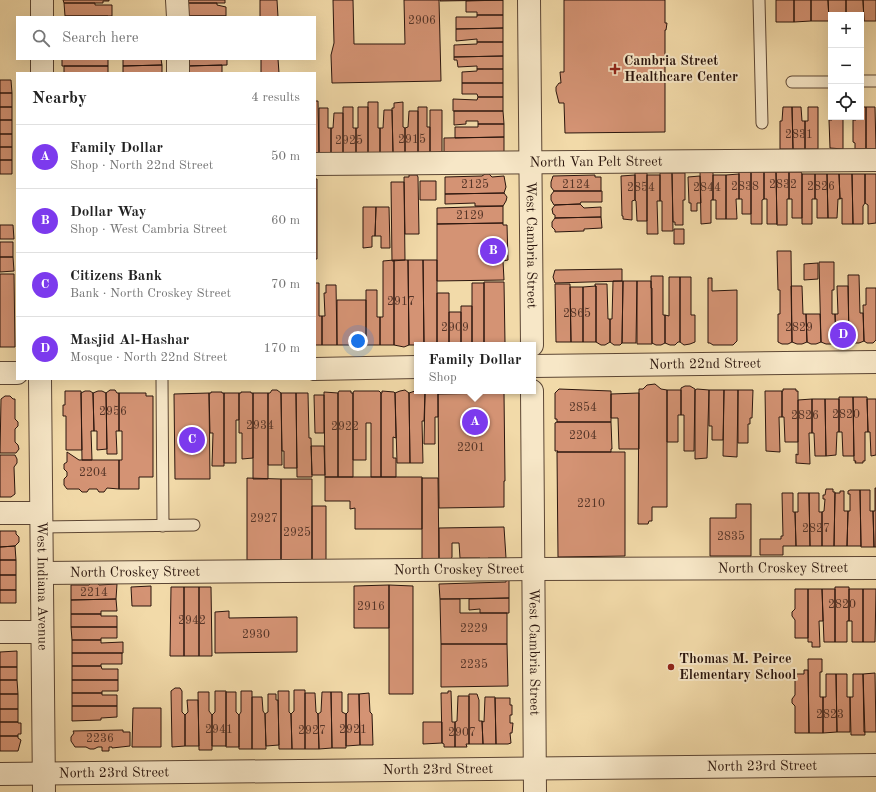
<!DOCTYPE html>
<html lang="en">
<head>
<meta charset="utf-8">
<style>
	body { margin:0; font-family:"Old Standard TT",serif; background:#f2f2f2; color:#222 }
	.controls { position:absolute; right:12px; top:12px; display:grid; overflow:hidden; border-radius:0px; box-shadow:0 4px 16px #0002 }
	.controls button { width:36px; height:36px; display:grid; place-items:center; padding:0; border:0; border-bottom:1px solid #e0e0e0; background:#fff; color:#222; font:20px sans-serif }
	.you { position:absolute; left:358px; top:341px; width:14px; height:14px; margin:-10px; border:3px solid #fff; border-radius:50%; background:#1a73e8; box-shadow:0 0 0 6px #1a73e833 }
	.badge { display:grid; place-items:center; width:26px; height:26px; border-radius:50%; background:#7c3aed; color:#fff; font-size:13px; font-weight:700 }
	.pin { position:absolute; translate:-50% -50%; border:2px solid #fff; box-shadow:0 1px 4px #0006 }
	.popup { position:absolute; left:414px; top:342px; width:122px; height:52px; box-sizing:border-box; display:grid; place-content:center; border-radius:0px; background:#fff; filter:drop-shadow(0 1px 3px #0005); font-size:13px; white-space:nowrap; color:#767676 }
	.popup b { font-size:15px; color:#222 }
	.popup::after { content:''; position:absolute; left:50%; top:100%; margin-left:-8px; border:8px solid transparent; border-top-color:#fff }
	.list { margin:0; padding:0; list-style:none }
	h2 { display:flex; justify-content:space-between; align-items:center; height:52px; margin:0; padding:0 16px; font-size:17px }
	h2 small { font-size:13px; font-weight:400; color:#767676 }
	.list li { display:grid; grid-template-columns:26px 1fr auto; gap:12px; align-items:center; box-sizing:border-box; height:64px; padding:0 16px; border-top:1px solid #e0e0e0 }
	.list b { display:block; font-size:15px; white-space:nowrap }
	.list p { margin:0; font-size:13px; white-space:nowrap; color:#767676 }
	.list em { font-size:13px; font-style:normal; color:#767676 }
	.icon { flex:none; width:22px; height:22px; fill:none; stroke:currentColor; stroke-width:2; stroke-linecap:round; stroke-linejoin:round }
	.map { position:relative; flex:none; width:876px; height:792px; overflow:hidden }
	.search { position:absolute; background:#fff; box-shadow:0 4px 16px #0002; left:16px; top:16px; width:300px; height:44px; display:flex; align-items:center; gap:10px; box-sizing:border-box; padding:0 14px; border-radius:0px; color:#767676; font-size:15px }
	.panel { position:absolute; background:#fff; box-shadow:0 4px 16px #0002; left:16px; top:72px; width:300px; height:308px; border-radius:0px }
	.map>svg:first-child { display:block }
	.building { fill:#d49374; stroke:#2a150d }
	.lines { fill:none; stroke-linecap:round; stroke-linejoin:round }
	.service-casing { stroke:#5c4634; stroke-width:13 }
	.minor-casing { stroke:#5c4634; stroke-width:24 }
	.service { stroke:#f7e7c7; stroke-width:11 }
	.minor { stroke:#f7e7c7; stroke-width:22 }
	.poi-dot { fill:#8f2418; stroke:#f7e7c7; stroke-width:1.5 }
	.labels { text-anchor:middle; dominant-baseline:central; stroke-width:4; stroke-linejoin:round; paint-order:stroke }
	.number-label { font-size:12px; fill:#543427 }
	.poi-label { font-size:14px; font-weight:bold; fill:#2a150d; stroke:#f7e7c7; text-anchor:start }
	.street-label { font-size:14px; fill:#2a150d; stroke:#f7e7c7 }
</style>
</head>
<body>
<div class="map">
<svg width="876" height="792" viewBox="0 0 876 792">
	<rect width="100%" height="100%" fill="#f2daa9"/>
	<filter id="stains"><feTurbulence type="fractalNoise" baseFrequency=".005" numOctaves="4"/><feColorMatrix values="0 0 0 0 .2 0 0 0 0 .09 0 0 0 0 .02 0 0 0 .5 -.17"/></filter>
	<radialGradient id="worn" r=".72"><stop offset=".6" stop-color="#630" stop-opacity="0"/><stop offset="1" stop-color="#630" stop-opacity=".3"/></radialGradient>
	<!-- building -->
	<path class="building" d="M63 0H109V1H103V3H64Z
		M186 0H225V3H187Z
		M260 0H277L278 17H260Z
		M333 0H353L354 44H405L404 0H439L441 81 332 83 331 55 334 43Z
		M440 0H503L440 1Z
		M503 0V15H477V12H466V1Z
		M564 0H665V23H667L666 30H665V62H667V66H665V132L565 133 564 103H559L556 91V87L559 83H561L560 72H564Z
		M776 0H794V22H776Z
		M794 0H811V21L794 22Z
		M811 0H828L829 21H811Z
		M828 0H846V15H831V21H829Z
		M846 0H863L864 21H861V15H846Z
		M863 0H876V21H864Z
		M64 3H95V5H112V16H65Z
		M187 3H217V5L226 7V16H187Z
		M477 15H503V28L456 29V17H477Z
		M65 16H108V17H65Z
		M187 16H226V17H187Z
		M503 28V42H477V39L456 41V29Z
		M477 42H503V56L454 57V45L477 44Z
		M503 56V69H477V66L458 67 457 60H454V57Z
		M62 59H108V66H62Z
		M123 59H161L162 65 123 66Z
		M187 59H227V65L187 66Z
		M261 59H278L279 73H261Z
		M162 65V73H123V66Z
		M222 65V73H187V66Z
		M64 66H108V73H64Z
		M477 69H503V83H462V72L477 71Z
		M0 80H11L12 93H0Z
		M462 83H503V97H478L477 94H462Z
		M0 93H12V107H0Z
		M478 97H503V111H453V99L477 100Z
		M315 101H318L319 153H315Z
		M368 102H378V128H380V153H368Z
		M403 102V127L405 128V153H393L392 108H394V103Z
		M0 107H12V120H0Z
		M343 107H353V128H356V153H343Z
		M358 107H368V153H356V128H358Z
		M418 107H427V127H430V153H418Z
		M783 107H792L793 149H780V121H782Z
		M792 107H801L802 121H805V149H793Z
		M808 107H818V149H805V121H808Z
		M861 107H866V149H855V143L853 142V120H856V117H861Z
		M866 107H875L876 149H866Z
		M319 108H328V128H331V153H319Z
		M384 110H392L393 153H380V128H383Z
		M430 110H442V152L430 153Z
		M409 111H418V153H405V128L408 127Z
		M454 111H503L504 124H478V121H466V124L454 125Z
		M334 113H343V153H331V128H333Z
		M832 117H843V149L830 148 829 120H832Z
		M0 120H12V134H0Z
		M478 124H504V137L455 138V127H478Z
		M0 134H12V147H0Z
		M504 137V153L444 152V138Z
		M0 147H12V160H0Z
		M0 160H12V174H0Z
		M700 172H713V200H711V223L701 224Z
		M739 172H751V214H742V199H739Z
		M751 172H764V199L762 200V224H751Z
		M764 172H776L777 224H767V199H764Z
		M776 172H789V199H787V225H777Z
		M789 172H801L802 174V218H792V199H789Z
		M635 173H647V221H637L636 201 635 200Z
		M660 173H672L673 231H662V201H660Z
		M672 173H685V200H683V225H675V222H673Z
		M485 174H489L492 177 504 176 506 187 504 193 445 194V177L482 176Z
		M739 174V199H736L737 219H726V175Z
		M802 174H815V199H812V224H802Z
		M815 174H827L828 218H817V199H815Z
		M827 174H839L840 199H838L837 218H828Z
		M839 174H852L853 224H842V198L840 199Z
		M852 174H865V203L863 206V224H853Z
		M865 174H876V223L868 224V205L865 203Z
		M409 175H417L418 177 419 234H405L404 177H409Z
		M595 175V177H601V191H554L551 187V182L553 176Z
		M635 175V200L632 201V220L623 219V216H622L621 176Z
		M647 175H660V201H657L658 234H647Z
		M713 175H726V219H716V200H713Z
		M700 176 701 203H697V211H691V203H689L688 177Z
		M315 179H317V259H315Z
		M420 181H436V200H420Z
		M391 182H404L405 260 392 261Z
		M554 191H602V202H581L580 204 554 205 551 200V195Z
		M504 193 507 197 506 201 503 206H475V203L445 204V194Z
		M580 204 584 208 601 207V217L555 218V215L553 214 552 209 555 205Z
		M503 206V223L437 224V208Z
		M363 207H376L375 236H372V247L363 248Z
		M376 207H389L390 248H381V236H375Z
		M601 217 602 228 584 229V231L555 232V230L552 227V222L555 218Z
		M503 223V225H507L508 260 503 261 504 280 437 281V224Z
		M0 225H13L14 239H0Z
		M674 229H684V244H674Z
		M0 242H13V257H0Z
		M777 251H791L792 342 788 344H782L778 342V314H780V290H778Z
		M0 257H13L14 271 0 272Z
		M394 260V345H380V317H383V261Z
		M394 260H408L409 345 404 347 394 345Z
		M408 260H423L424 345H409Z
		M423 260H437V345H424Z
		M819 262H834V290H832V314H835L836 341 831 344H826L821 342Z
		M818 263V279L804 280V264Z
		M622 269V281L555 283 553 277 555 270Z
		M0 274H14L15 347H0Z
		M848 275H859L860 313H863L864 341 859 343H854L849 341Z
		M651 276H663V315H665V343L661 345H656L652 343Z
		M669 277H680V342H678L675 345H670L665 343V315L669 316Z
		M680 277H691V315H695V342L690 344 684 345 680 342Z
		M708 278H712V291L737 290V341L733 345H713L710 343H708Z
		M613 281H623L622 343 620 345H614L610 342V319H612Z
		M623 281H637L636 343H622Z
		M637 281H651V288H652V344H637Z
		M484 282H504L505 343 484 345Z
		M315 283H319V316H322V345H315Z
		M472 283H484V343H472Z
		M555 284H570L571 342H556Z
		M595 284H607L608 319H610V342L605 345H601L596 342V286H595Z
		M326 285H336L337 345H322V316H325L324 293H326Z
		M596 286V342H583V287Z
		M791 286H802L803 314H806L807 342 802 344H797L792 342Z
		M837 286H848L849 341H847L844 344H840L836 341 835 314H838Z
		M570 287H583V342H571Z
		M866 288H876V340L873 343H867L864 341 863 305H866Z
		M366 290H377V317H380V345H366Z
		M437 293H449V345H437Z
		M337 300H366V345H337Z
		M461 306H472V345H461Z
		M449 312H461V345H449Z
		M806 314H820L821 342 816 344H811L807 342Z
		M655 384 661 389 667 390V507H652V521H649L648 524H638L639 389H643L647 385Z
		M685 386H690L695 389 694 451H684V415H681V388Z
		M559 389 611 391V422H557V419H555V393Z
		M697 389 709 390 707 458 695 459V390Z
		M783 389H796V391H798V442H785L784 417H782V391H783Z
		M110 390H115L117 393H119V431H116L117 454H107L106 393Z
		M272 390H277L281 393 282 465H268V393H270Z
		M405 390 409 393 410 463H397L395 393 400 391Z
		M667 390H681V415H678V442H667Z
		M709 390H724L723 440H712V426H709Z
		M724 390H738L737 457 723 456Z
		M738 390H753L752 418H750V424H748V443H738Z
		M65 391H81L82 450H66V416H63V405H65Z
		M85 391H90L93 393 94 431H91L92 460H82L81 393Z
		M98 391H102L106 393 107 449 97 450V431H94L93 393Z
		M339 391H351V393H353V477H338V393Z
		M354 391H379L381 393V477H371V423H366V460H353V393Z
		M382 391 394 392 395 393 396 438 393 437V458H396V477H381V393H382Z
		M415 391 425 393 424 421H422L423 463H410L409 393Z
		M427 391H434L438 394V417H435V444H424L425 393Z
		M765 391H782V417H779L780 452 766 451Z
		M211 392H222V393H224V466H212L213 433H210L209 393H211Z
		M241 392H251V393H253V458L242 459V433H239V393H241Z
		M324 392 338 393V477H325Z
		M119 393H146V396H153V477H139V489H119V460H122V431H119Z
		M209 393 210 479H175L174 394Z
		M224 393H239V420H236V463H224Z
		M253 393H268V479H253Z
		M281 393H296L297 468H284V451H282Z
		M296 393H308L309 438H311L312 477H297Z
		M504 393 505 481H504V507L439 508 438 394Z
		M639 393V449H619L618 418H611V394Z
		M314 395H324V433H315Z
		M5 396H10L13 399H15V419L18 422V426L15 429V442L18 445 19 449 16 453H0L1 399Z
		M839 397H853L854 456H843L842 432H839Z
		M853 397H867L868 432H865V461H863V463H855L856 461H854Z
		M812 399V433H809L810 464 796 463V454L798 455V400Z
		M812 399H825L826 456H815L814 433H812Z
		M825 399H839V432H837L836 455 826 456Z
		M867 399H876V455L871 456 870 432H868Z
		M557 422H611L612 449H611V452H557L558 451H555V423Z
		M311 446H324L325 475H312Z
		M67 452 79 460H119V489L107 488 104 492H99L97 489H89L87 492H82L79 489H67L64 485V479L67 476V472L64 469V464L67 462Z
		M557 452H625V556L558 557Z
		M0 455H15L17 459V463L14 467 15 494 11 497H0Z
		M325 477H422V529H355V508L350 509V501H325Z
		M247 478 281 479V560H247Z
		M422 478H438L439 559H422Z
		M281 479H312V560H281Z
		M875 488H876V547H874L873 511H875Z
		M826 489H833V492H835L834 546H822V512L824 511 825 499H823V495H825Z
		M850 490H860L861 546H847L848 511H850V494H848V491Z
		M860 490H870V511H873L874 547H861Z
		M840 491H844V511H848L847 546H834L835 493H840Z
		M782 493H793V512H795L796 546H783V555H760V539H781V536H783Z
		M798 493H809L810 546H796L795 512H798Z
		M809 493H819V512H822V546H810Z
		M736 504H751V556H710V518H736Z
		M312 506H326V560H312Z
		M504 527 506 558H488V562H480V558H460L459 543H452V557L451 559H439V528Z
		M0 531H16V534L19 537V542L15 546 0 547Z
		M15 546 16 560H0V547Z
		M0 560H16V575H0Z
		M0 575H16V590H0Z
		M506 580H509V598L440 599 439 584 506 582Z
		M92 582H97L99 585 117 584 116 599 71 600V585H89Z
		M389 585V628H354V586Z
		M389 585 413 586V694H389Z
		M151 586V606H132L131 587Z
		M171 587H184V656H170Z
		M184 587H199V656H184Z
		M199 587H211L212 656H199Z
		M835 587H849V621H847V642H835Z
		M795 589H808V638H795V620L792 616V612L795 609Z
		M808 589H822L823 621H819L820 647H812V642H808Z
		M822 589H835V642H824Z
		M849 589H863V642H852V621H849Z
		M863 589H876L875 642H863Z
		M0 590H16V603H0Z
		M509 598V613H480V609L469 610V599Z
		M116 599 117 611H101V614H71V600Z
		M440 599H460V613H507V644H441Z
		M229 611V618L297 617V652L215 653V612Z
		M71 614H101V616H117V627H71Z
		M71 627H117V638H101V640H72Z
		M72 640H101V643L123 642V653H72Z
		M441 644H507L508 686 441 687Z
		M17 651V667H0V652Z
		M72 653H122V664H101V666H72Z
		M808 659H822V672H820V697H823V733H809Z
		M72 666H101L102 669H118V680H72Z
		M0 667H17V680H0Z
		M804 670H808L809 733H795V706L792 703V699L795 695V674H804Z
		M875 673 876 732H864L863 674Z
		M826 674H836L837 732 823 733V697H826Z
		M836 674H847V697H850V732H837Z
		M853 674H863L865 735H851L850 697H853Z
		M0 680H17L18 694H0Z
		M72 680H118V691H102V693H72Z
		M175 688H180L182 691V712L185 715V746L172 747 171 691Z
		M294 690H305V749H292L291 714 294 711Z
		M215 691H226V746H212V715L215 712Z
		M241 691H252V749H239V715L241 712Z
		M278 691H289V712L291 714 292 749H279Z
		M448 691H451L452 722H455V747H444V744L442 743 441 693H448Z
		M198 692H209V711L212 715V750H199Z
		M226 692H236V712L239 715V747H226Z
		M322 692H331L332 748 319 749 318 714 321 712Z
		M331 692H342V712L346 714V748H332Z
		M72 693H102V695H117V706H72Z
		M305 693H315L316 712 318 714 319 749H305Z
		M369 693 370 712 372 714 373 745H360L359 694Z
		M0 694H18V709H0Z
		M268 694H276V700H278L279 745 266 746 265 714 268 712Z
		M348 694H359L360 745 346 746V714L348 712Z
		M469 694H477L479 700V721H482L483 744H469Z
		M458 696H469V744H466L467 747H455V722L457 721Z
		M252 697H262L263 711 265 714 266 749H252Z
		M485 697H495L496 744H483L482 721 484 722Z
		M495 698H510V705H512V715H510V723H513L512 733H510L511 743 508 744H496Z
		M187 700H198L199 746H185V715L188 712Z
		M72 706H117V717L101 718V720L72 721Z
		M133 708H161V747H132Z
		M0 709H18V722H0Z
		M0 722H18V723H21V734H18V736H0Z
		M423 722H442V743L423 744Z
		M123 730V732H130V746L112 748V747H109V751H102V747H98L94 749H90L86 747H75L71 741V737L74 733 73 731Z
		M0 736H18V738L21 740 18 751H0Z"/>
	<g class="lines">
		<defs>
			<path id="service" d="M759 0 762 123
				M861 81H876
				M792 82H831
				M162 379 163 526
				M41 527 194 525"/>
			<g id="minor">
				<path d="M42 0V17"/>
				<path d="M177 0 178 17"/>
				<path id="s1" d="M529 0 532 345"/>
				<path d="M42 59V73"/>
				<path d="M178 59V73"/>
				<path id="s2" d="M315 164 876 160"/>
				<path id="s3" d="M533 366 876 362"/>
				<path d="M315 369 417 367"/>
				<path d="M0 373H17"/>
				<path id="s4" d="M40 379 44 792"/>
				<path id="s5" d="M532 391 535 792"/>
				<path d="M0 513H41"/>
				<path id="s6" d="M42 573 534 569 876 568"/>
				<path d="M0 632H42"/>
				<path id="s7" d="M0 774 876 765"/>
			</g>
		</defs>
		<!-- service casing -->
		<use href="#service" class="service-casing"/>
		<!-- minor casing -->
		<use href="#minor" class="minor-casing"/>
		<!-- service -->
		<use href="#service" class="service"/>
		<!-- minor -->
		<use href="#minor" class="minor"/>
	</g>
	<!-- markers -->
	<g class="poi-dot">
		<path d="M613 63h4v4h4v4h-4v4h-4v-4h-4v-4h4z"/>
		<circle cx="671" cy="667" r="4"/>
	</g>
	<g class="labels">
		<!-- number labels -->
		<g class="number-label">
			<text x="422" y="21">2906</text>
			<text x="799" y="135">2831</text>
			<text x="412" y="140">2915</text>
			<text x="349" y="141">2925</text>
			<text x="475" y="185">2125</text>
			<text x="576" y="185">2124</text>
			<text x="783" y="185">2832</text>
			<text x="745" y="187">2838</text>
			<text x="821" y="187">2826</text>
			<text x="641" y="188">2854</text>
			<text x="707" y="188">2844</text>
			<text x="470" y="216">2129</text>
			<text x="401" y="302">2917</text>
			<text x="577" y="314">2865</text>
			<text x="455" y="328">2909</text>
			<text x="799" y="328">2829</text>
			<text x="583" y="408">2854</text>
			<text x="113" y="412">2956</text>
			<text x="846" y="415">2820</text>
			<text x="805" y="416">2826</text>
			<text x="260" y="426">2934</text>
			<text x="345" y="427">2922</text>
			<text x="583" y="436">2204</text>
			<text x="471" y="448">2201</text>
			<text x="93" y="473">2204</text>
			<text x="591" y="504">2210</text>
			<text x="264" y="519">2927</text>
			<text x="816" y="529">2827</text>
			<text x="297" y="533">2925</text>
			<text x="731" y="537">2835</text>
			<text x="94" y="593">2214</text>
			<text x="842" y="605">2820</text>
			<text x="371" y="607">2916</text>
			<text x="192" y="621">2942</text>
			<text x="474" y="629">2229</text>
			<text x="256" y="635">2930</text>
			<text x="474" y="665">2235</text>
			<text x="830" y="715">2823</text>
			<text x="219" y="730">2941</text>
			<text x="353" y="730">2921</text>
			<text x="312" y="731">2927</text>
			<text x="462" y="733">2907</text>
			<text x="100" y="739">2236</text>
		</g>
		<!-- poi labels -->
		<g class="poi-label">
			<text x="624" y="61">Cambria Street<tspan x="624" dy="16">Healthcare Center</tspan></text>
			<text x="679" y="659">Thomas M. Peirce<tspan x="679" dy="16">Elementary School</tspan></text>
		</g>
		<!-- street labels -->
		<g class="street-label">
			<text stroke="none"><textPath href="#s2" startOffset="281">North Van Pelt Street</textPath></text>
			<text stroke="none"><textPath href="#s1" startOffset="245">West Cambria Street</textPath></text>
			<text stroke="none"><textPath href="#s3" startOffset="172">North 22nd Street</textPath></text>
			<text stroke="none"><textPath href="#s6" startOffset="741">North Croskey Street</textPath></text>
			<text stroke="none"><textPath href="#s6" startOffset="417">North Croskey Street</textPath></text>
			<text stroke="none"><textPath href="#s6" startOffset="93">North Croskey Street</textPath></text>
			<text stroke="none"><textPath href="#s4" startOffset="207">West Indiana Avenue</textPath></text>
			<text stroke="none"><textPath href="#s5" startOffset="261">West Cambria Street</textPath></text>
			<text stroke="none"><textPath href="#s7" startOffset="762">North 23rd Street</textPath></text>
			<text stroke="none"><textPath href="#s7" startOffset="438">North 23rd Street</textPath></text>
			<text stroke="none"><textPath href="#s7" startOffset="114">North 23rd Street</textPath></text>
		</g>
	</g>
	<rect width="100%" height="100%" filter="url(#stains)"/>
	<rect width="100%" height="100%" fill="url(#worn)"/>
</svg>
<div class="controls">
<button>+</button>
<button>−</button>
<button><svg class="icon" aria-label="locate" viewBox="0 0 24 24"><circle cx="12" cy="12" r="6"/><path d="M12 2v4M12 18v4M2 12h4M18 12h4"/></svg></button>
</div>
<div class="you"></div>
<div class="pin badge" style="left:475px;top:422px">A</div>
<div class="popup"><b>Family Dollar</b>Shop</div>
<div class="pin badge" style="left:493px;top:251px">B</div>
<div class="pin badge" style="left:192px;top:440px">C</div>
<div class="pin badge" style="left:843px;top:335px">D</div>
<div class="search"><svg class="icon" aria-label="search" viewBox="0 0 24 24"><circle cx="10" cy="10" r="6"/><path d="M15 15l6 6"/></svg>Search here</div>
<section class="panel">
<h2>Nearby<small>4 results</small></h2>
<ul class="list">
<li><span class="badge">A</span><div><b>Family Dollar</b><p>Shop · North 22nd Street</p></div><em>50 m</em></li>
<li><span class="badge">B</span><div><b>Dollar Way</b><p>Shop · West Cambria Street</p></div><em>60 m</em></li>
<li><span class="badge">C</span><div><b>Citizens Bank</b><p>Bank · North Croskey Street</p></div><em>70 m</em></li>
<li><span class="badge">D</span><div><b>Masjid Al-Hashar</b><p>Mosque · North 22nd Street</p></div><em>170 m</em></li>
</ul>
</section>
</div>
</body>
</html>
